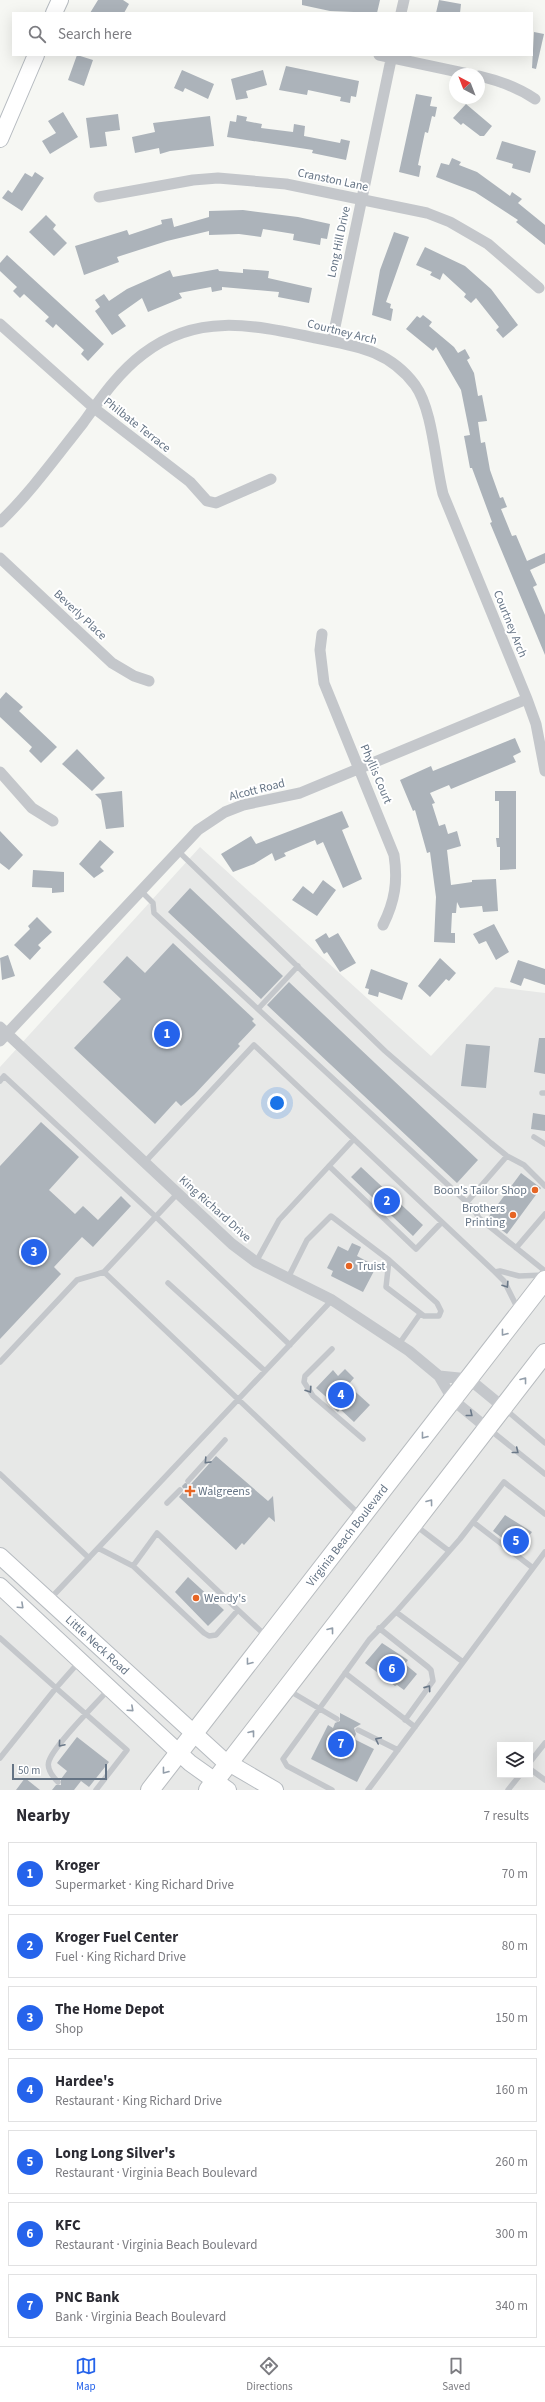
<!DOCTYPE html>
<html lang="en">
<head>
<meta charset="utf-8">
<style>
	body { margin:0; font-family:"Source Sans 3",sans-serif; background:#f2f2f3; color:#2b2b33 }
	.controls { position:absolute; right:12px; bottom:12px; display:grid; overflow:hidden; border-radius:0px; box-shadow:0 4px 16px #0002 }
	.controls button { width:36px; height:36px; display:grid; place-items:center; padding:0; border:0; border-bottom:1px solid #e1e1e2; background:#fff; color:#2b2b33; font:20px sans-serif }
	.compass { position:absolute; left:449px; top:68px; width:36px; height:36px; border-radius:50%; background:#fff; box-shadow:0 4px 16px #0002; rotate:318deg }
	.scale { position:absolute; left:12px; bottom:10px; width:95px; box-sizing:border-box; padding-left:4px; border:2px solid #657485; border-top:0; font-size:11px; line-height:14px; white-space:nowrap; color:#657485; -webkit-text-stroke:3px #fff; paint-order:stroke }
	.you { position:absolute; left:277px; top:1103px; width:14px; height:14px; margin:-10px; border:3px solid #fff; border-radius:50%; background:#1a73e8; box-shadow:0 0 0 6px #1a73e833 }
	.badge { display:grid; place-items:center; width:26px; height:26px; border-radius:50%; background:#2563eb; color:#fff; font-size:13px; font-weight:700 }
	.pin { position:absolute; translate:-50% -50%; border:2px solid #fff; box-shadow:0 1px 4px #0006 }
	.list { margin:0; padding:0; list-style:none }
	h2 { display:flex; justify-content:space-between; align-items:center; height:52px; margin:0; padding:0 16px; font-size:17px }
	h2 small { font-size:13px; font-weight:400; color:#7c7c81 }
	.list li { display:grid; grid-template-columns:26px 1fr auto; gap:12px; align-items:center; box-sizing:border-box; height:64px; margin:0 8px 8px; padding:0 8px; border:1px solid #e1e1e2; border-radius:0px }
	.list b { display:block; font-size:15px; white-space:nowrap }
	.list p { margin:0; font-size:13px; white-space:nowrap; color:#7c7c81 }
	.list em { font-size:13px; font-style:normal; color:#7c7c81 }
	.icon { flex:none; width:22px; height:22px; fill:none; stroke:currentColor; stroke-width:2; stroke-linecap:round; stroke-linejoin:round }
	.map { position:relative; flex:none; width:545px; height:1790px; overflow:hidden }
	.search { position:absolute; background:#fff; box-shadow:0 4px 16px #0002; left:12px; right:12px; top:12px; height:44px; display:flex; align-items:center; gap:10px; box-sizing:border-box; padding:0 14px; border-radius:0px; color:#7c7c81; font-size:15px }
	.sheet { height:556px; background:#fff }
	nav { display:flex; justify-content:space-around; align-items:center; box-sizing:border-box; height:56px; border-top:1px solid #e1e1e2; background:#fff; font-size:11px; color:#7c7c81 }
	nav a { display:grid; justify-items:center; gap:2px }
	nav .on { color:#2563eb }
	.map>svg:first-child { display:block }
	.built { fill:#e7e8e7; fill-rule:evenodd }
	.building { fill:#acb3ba }
	.lines { fill:none; stroke-linecap:round; stroke-linejoin:round }
	.secondary-casing { stroke:#b6bbc0; stroke-width:18 }
	.primary-casing { stroke:#b7bbbf; stroke-width:20 }
	.lane { stroke:#c4c7cb; stroke-width:5.5 }
	.street { stroke:#c4c7cb; stroke-width:11 }
	.secondary { stroke:#fff; stroke-width:16 }
	.primary { stroke:#fff; stroke-width:18 }
	.oneway { stroke:#6a7888 }
	.oneway2 { stroke:#939eaa }
	.poi-dot { fill:#e66524; stroke:#fff; stroke-width:1.5 }
	.labels { text-anchor:middle; dominant-baseline:central; stroke-width:4; stroke-linejoin:round; paint-order:stroke }
	.street-label { font-size:12px; fill:#657485; stroke:#fff }
	.poi-label { font-size:12px; fill:#657485; stroke:#fff; text-anchor:start }
</style>
</head>
<body>
<div class="map">
<svg width="545" height="1790" viewBox="0 0 545 1790">
	<rect width="100%" height="100%" fill="#f6f7f3"/>
	<!-- built -->
	<path class="built" d="M200 847 431 1056 495 987 545 993V1790H0V1067ZM500 1745H530V1775H500Z"/>
	<!-- building -->
	<path class="building" d="M98 0H123L129 4 124 13H90Z
		M302 0H380L377 13 330 11 302 5Z
		M439 0 461 4 460 13H436Z
		M534 32 544 34 536 69 532 68Z
		M77 55 93 60 84 86 68 80Z
		M286 66 359 81 356 97 351 96 350 103 340 101 341 97 308 90 307 95 279 90Z
		M182 70 214 84 208 99 185 88 183 92 174 88Z
		M263 70 267 85 246 91 248 98 236 100 231 79Z
		M416 94 432 97 430 106 437 107 435 117 432 116 428 133 425 132 418 165 421 166 419 177 399 172Z
		M466 104 492 126 484 136H480L463 123 461 125 453 118Z
		M63 112 78 137 50 154 42 141 56 133 48 121Z
		M118 114 120 130 105 132 107 146 90 148 86 118Z
		M237 115 247 117 246 121 262 124 261 128 293 132 294 124 305 126 304 136 340 143 341 139 350 141 346 160 312 153 313 150 227 137 230 121 236 122Z
		M210 116 214 146 170 151 160 154 159 148 135 153 132 137 155 132 153 123Z
		M502 141 536 151 530 173 512 168 513 164 496 159Z
		M452 158 461 162 459 165 477 172 510 196 512 192 522 199 518 203 545 225V245L516 222 518 220 475 192 436 177 441 163 449 165Z
		M35 172 44 178 22 211 2 198 8 190 12 193 25 173 32 177Z
		M243 210 298 217 330 224 327 239 321 238 320 245 293 240 294 234 263 229 261 237 239 234 209 235V231L167 241 117 257 119 262 84 275 75 246 127 230 129 235 162 224 161 220 172 218 174 227 209 217V211Z
		M46 215 56 225 53 229 67 243 54 256 29 232Z
		M394 232 409 237 386 302 391 304 390 308 393 309 391 321 372 315 380 270Z
		M425 247 465 266 491 289 518 325 503 338 496 330 499 327 476 298 471 303 464 297 466 294 443 273 440 280 430 275 432 272 416 265Z
		M7 255 104 344 88 361 81 354 84 350 56 324 53 328 45 321 49 317 24 294 20 298 13 291 17 287 0 271V263Z
		M218 269 219 271 243 273V269L269 271 268 278 312 288 309 303 278 297 279 292 222 287V290L212 292 211 287 179 293 182 298 148 312 142 298 118 315 126 326 112 335 95 311 100 307 95 300 104 294 109 301 127 289 170 270 173 277Z
		M423 315 432 322 429 326 454 347 458 353 465 349 470 358 467 360 474 373 478 396 482 395 487 421 478 422 481 443 485 442 490 470 500 498 503 497 507 507 501 509 512 536 516 535 527 561 545 553V563L530 570 537 585 533 587 545 615V655L490 523 492 522 472 468H470L464 436 470 435 461 390 436 347 433 351 406 329 417 316 420 318Z
		M6 692 23 707 19 711 57 747 41 763 29 751 32 747 0 717V699Z
		M515 738 521 752 513 756 516 762 451 789 449 785 430 793 435 803 432 804 439 826 445 824 448 834 457 831 461 846 447 850 451 885 472 882V880L496 879 498 911 483 912 482 906 460 908 457 902 456 913H452L451 933H455V943L434 942 436 897 430 852 427 853 415 810 413 811 400 780 431 766 433 771Z
		M77 749 105 778 92 791 62 764Z
		M122 791 124 827 106 829 101 800 95 794Z
		M495 791H516V869L500 870V847H497L496 838H499V801H495Z
		M342 811 349 827 342 830 362 879 343 888 323 842 317 845 315 840 284 853 286 856 275 861 272 853 254 864 233 872 221 854 251 836 256 844Z
		M0 831 23 855 9 870 0 863Z
		M100 840 114 852 100 867 104 871 94 878 79 864Z
		M33 870 64 872V892L52 893V888L32 887Z
		M323 880 336 890 317 916 292 900 303 886 313 894Z
		M190 888 283 976 261 999 168 912Z
		M37 917 52 932 38 945 41 948 30 960 14 945 30 929 28 926Z
		M494 924 509 952 496 960 486 941 479 944 473 934Z
		M326 933 329 938 338 933 356 963 340 972 327 952 324 954 315 940Z
		M173 943 254 1019 252 1021 256 1025 238 1044 240 1046 194 1095 181 1106 176 1101 155 1124 74 1048 121 999 103 982 127 956 145 973Z
		M8 955 15 976 2 980 0 958Z
		M440 958 456 973 449 981 446 979 430 997 418 986Z
		M518 960 545 969V985L524 978 521 986 510 982Z
		M371 969 408 983 402 1000 379 992 378 997 368 994 369 989 365 988Z
		M289 982 478 1160 457 1183 267 1005Z
		M539 1038H545V1074L534 1072Z
		M466 1044 490 1046 486 1088 461 1086Z
		M533 1113 545 1115V1131L531 1129Z
		M41 1122 79 1157 49 1190 75 1214 83 1206 98 1220 121 1196 131 1206 93 1247 82 1237 54 1267 61 1274 0 1339V1166Z
		M361 1167 423 1225 413 1236 351 1177Z
		M521 1173 541 1188 507 1234 487 1219Z
		M352 1243 361 1247 357 1256 372 1264 370 1269 374 1271 363 1292 331 1276 333 1271 327 1268 338 1246 348 1251Z
		M345 1369 354 1378 348 1385 370 1405 354 1422 340 1409 338 1412 329 1404 332 1402 316 1388 333 1370 338 1376Z
		M216 1456 268 1501 273 1496 275 1522 269 1517 244 1545 242 1543 236 1550 179 1497 184 1491 182 1486 185 1483 191 1484Z
		M505 1515 532 1532 518 1550 493 1531Z
		M188 1577 224 1610 208 1626 175 1592Z
		M382 1643 408 1660 405 1664 417 1674 404 1690 397 1685 395 1686 365 1663Z
		M340 1713 361 1724 354 1728 356 1734 354 1739 374 1749 357 1782 311 1759 328 1725 333 1728 335 1723 340 1721Z
		M77 1737 109 1762 89 1787 81 1781 74 1790H52L56 1785H61V1779L67 1771 57 1763Z
		M25 1778 40 1790H16Z"/>
	<g class="lines">
		<defs>
			<g id="secondary">
				<path d="M54 13 60 0"/>
				<path d="M0 139 36 55"/>
				<path id="s1" d="M0 1556 222 1759 275 1790"/>
				<path d="M0 1586 190 1763 228 1790"/>
			</g>
			<g id="primary">
				<path id="s2" d="M150 1790 545 1280"/>
				<path d="M208 1790 545 1353"/>
			</g>
		</defs>
		<!-- secondary casing -->
		<use href="#secondary" class="secondary-casing"/>
		<!-- primary casing -->
		<use href="#primary" class="primary-casing"/>
		<!-- lane -->
		<path class="lane" d="M178 851 385 1051 491 1143 507 1156 524 1165 545 1186
			M141 891 153 903 154 913 473 1208 479 1218 545 1271
			M258 1009 298 966
			M0 1081 4 1076 156 1217 290 1345
			M542 1093H545
			M534 1137 545 1144
			M144 1163 254 1045 495 1272
			M329 1166 416 1249 442 1222
			M467 1202 507 1156
			M516 1248 545 1214
			M256 1262 279 1220 354 1139
			M104 1272 360 1515
			M288 1278 307 1240 331 1216 389 1260 437 1303 441 1311 439 1316H424L386 1287 389 1260
			M168 1283 265 1371
			M518 1309 504 1281 495 1272 500 1271 519 1276 545 1275
			M399 1344 420 1314
			M332 1349 305 1376 304 1382 313 1396 363 1439
			M0 1362 77 1280 104 1272 177 1194
			M505 1409 545 1443
			M489 1429 545 1474
			M0 1474 89 1558
			M188 1481 225 1440
			M167 1503 180 1490
			M473 1522 533 1568
			M415 1525 449 1551
			M98 1548 133 1566 204 1633 209 1636 216 1635 238 1610 157 1533 133 1566
			M50 1599 332 1300
			M238 1610 266 1636
			M396 1612 460 1539 504 1482 545 1514
			M379 1628 428 1667 431 1670 433 1681 405 1720
			M0 1638 56 1688 79 1662
			M345 1673 415 1727
			M288 1690 337 1719
			M358 1730 398 1750
			M0 1758 56 1688 127 1750 96 1790
			M530 1762 545 1743
			M530 1769 545 1780
			M58 1782C53 1777 46 1769 49 1761 54 1745 96 1704 109 1689
			M332 1790 287 1766 283 1759 369 1640 396 1612 463 1662
			M368 1790 545 1552
			M508 1790 520 1775"/>
		<!-- street -->
		<path class="street" d="M401 13 404 0
			M379 55 468 74
			M479 76C501 81 517 87 535 99
			M99 197 193 180 218 178 286 184 427 213 450 222 488 244 539 288
			M0 324 94 408 190 482 207 501 216 503 271 479
			M332 341 392 55
			M0 522C31 492 56 457 83 423 101 398 118 373 143 354 197 312 254 325 316 338 356 346 389 350 415 385 433 410 435 463 443 494L527 699 536 724 545 771
			M0 558 112 663 134 676 149 681
			M322 634 320 650 324 683 394 855C398 881 395 901 383 925
			M0 772 32 808 53 821
			M0 1027 232 1244 256 1262 332 1300 409 1351 439 1376 453 1400 487 1428
			M0 1041 198 830 225 812 243 805 300 793 527 699
			M439 1376 469 1379 503 1407"/>
		<!-- secondary -->
		<use href="#secondary" class="secondary"/>
		<!-- primary -->
		<use href="#primary" class="primary"/>
	</g>
	<!-- one-way arrows -->
	<defs><path id="oneway-chevron" d="M-2-3.5L2.5 0L-2 3.5" fill="none" stroke-width="1.6" stroke-linecap="round" stroke-linejoin="round"/></defs>
	<g class="oneway">
		<use href="#oneway-chevron" transform="translate(506 1285) rotate(57)"/>
		<use href="#oneway-chevron" transform="translate(309 1390) rotate(57)"/>
		<use href="#oneway-chevron" transform="translate(470 1414) rotate(39)"/>
		<use href="#oneway-chevron" transform="translate(516 1451) rotate(39)"/>
		<use href="#oneway-chevron" transform="translate(207 1461) rotate(133)"/>
		<use href="#oneway-chevron" transform="translate(428 1688) rotate(-55)"/>
		<use href="#oneway-chevron" transform="translate(378 1740) rotate(-153)"/>
		<use href="#oneway-chevron" transform="translate(61 1744) rotate(130)"/>
	</g>
	<g class="oneway2">
		<use href="#oneway-chevron" transform="translate(504 1333) rotate(128)"/>
		<use href="#oneway-chevron" transform="translate(524 1380) rotate(-52)"/>
		<use href="#oneway-chevron" transform="translate(424 1436) rotate(128)"/>
		<use href="#oneway-chevron" transform="translate(430 1502) rotate(-53)"/>
		<use href="#oneway-chevron" transform="translate(21 1606) rotate(43)"/>
		<use href="#oneway-chevron" transform="translate(331 1630) rotate(-52)"/>
		<use href="#oneway-chevron" transform="translate(249 1662) rotate(128)"/>
		<use href="#oneway-chevron" transform="translate(131 1709) rotate(42)"/>
		<use href="#oneway-chevron" transform="translate(252 1733) rotate(-52)"/>
		<use href="#oneway-chevron" transform="translate(165 1771) rotate(128)"/>
	</g>
	<!-- markers -->
	<g class="poi-dot">
		<circle cx="535" cy="1190" r="4"/>
		<circle cx="513" cy="1215" r="4"/>
		<circle cx="349" cy="1266" r="4"/>
		<path d="M188 1485h4v4h4v4h-4v4h-4v-4h-4v-4h4z"/>
		<circle cx="196" cy="1598" r="4"/>
	</g>
	<g class="labels">
		<!-- street labels -->
		<g class="street-label">
			<text transform="translate(333 180) rotate(12)">Cranston Lane</text>
			<text transform="translate(339 242) rotate(-78)">Long Hill Drive</text>
			<text transform="translate(342 332) rotate(14)">Courtney Arch</text>
			<text transform="translate(137 425) rotate(38)">Philbate Terrace</text>
			<text transform="translate(80 615) rotate(43)">Beverly Place</text>
			<text transform="translate(510 624) rotate(68)">Courtney Arch</text>
			<text transform="translate(376 774) rotate(67)">Phyllis Court</text>
			<text transform="translate(257 790) rotate(-14)">Alcott Road</text>
			<text transform="translate(215 1209) rotate(42)">King Richard Drive</text>
			<text stroke="none"><textPath href="#s2" startOffset="322">Virginia Beach Boulevard</textPath></text>
			<text stroke="none"><textPath href="#s1" startOffset="132">Little Neck Road</textPath></text>
		</g>
		<!-- poi labels -->
		<g class="poi-label">
			<text x="527" y="1190" text-anchor="end">Boon's Tailor Shop</text>
			<text x="505" y="1208" text-anchor="end">Brothers<tspan x="505" dy="14">Printing</tspan></text>
			<text x="357" y="1266">Truist</text>
			<text x="198" y="1491">Walgreens</text>
			<text x="204" y="1598">Wendy's</text>
		</g>
	</g>
</svg>
<div class="controls">
<button><svg class="icon" aria-label="layers" viewBox="0 0 24 24"><path d="M12 4l9 5-9 5-9-5zM3 14l9 5 9-5"/></svg></button>
</div>
<svg class="compass" viewBox="-18 -18 36 36"><path d="M0-13l5 13h-10z" fill="#e53935"/><path d="M0 13l5-13h-10z" fill="#7c7c81"/></svg>
<div class="scale">50 m</div>
<div class="you"></div>
<div class="pin badge" style="left:167px;top:1034px">1</div>
<div class="pin badge" style="left:387px;top:1201px">2</div>
<div class="pin badge" style="left:34px;top:1252px">3</div>
<div class="pin badge" style="left:341px;top:1395px">4</div>
<div class="pin badge" style="left:516px;top:1541px">5</div>
<div class="pin badge" style="left:392px;top:1669px">6</div>
<div class="pin badge" style="left:341px;top:1744px">7</div>
<div class="search"><svg class="icon" aria-label="search" viewBox="0 0 24 24"><circle cx="10" cy="10" r="6"/><path d="M15 15l6 6"/></svg>Search here</div>
</div>
<section class="sheet">
<h2>Nearby<small>7 results</small></h2>
<ul class="list">
<li><span class="badge">1</span><div><b>Kroger</b><p>Supermarket · King Richard Drive</p></div><em>70 m</em></li>
<li><span class="badge">2</span><div><b>Kroger Fuel Center</b><p>Fuel · King Richard Drive</p></div><em>80 m</em></li>
<li><span class="badge">3</span><div><b>The Home Depot</b><p>Shop</p></div><em>150 m</em></li>
<li><span class="badge">4</span><div><b>Hardee's</b><p>Restaurant · King Richard Drive</p></div><em>160 m</em></li>
<li><span class="badge">5</span><div><b>Long Long Silver's</b><p>Restaurant · Virginia Beach Boulevard</p></div><em>260 m</em></li>
<li><span class="badge">6</span><div><b>KFC</b><p>Restaurant · Virginia Beach Boulevard</p></div><em>300 m</em></li>
<li><span class="badge">7</span><div><b>PNC Bank</b><p>Bank · Virginia Beach Boulevard</p></div><em>340 m</em></li>
</ul>
</section>
<nav>
<a class="on"><svg class="icon" aria-label="map" viewBox="0 0 24 24"><path d="M3 6l6-2 6 2 6-2v14l-6 2-6-2-6 2zM9 4v14M15 6v14"/></svg>Map</a>
<a><svg class="icon" aria-label="directions" viewBox="0 0 24 24"><path d="M12 3l9 9-9 9-9-9zM9 14v-3h6M13 9l2 2-2 2"/></svg>Directions</a>
<a><svg class="icon" aria-label="saved" viewBox="0 0 24 24"><path d="M7 4h10v16l-5-4-5 4z"/></svg>Saved</a>
</nav>
</body>
</html>
